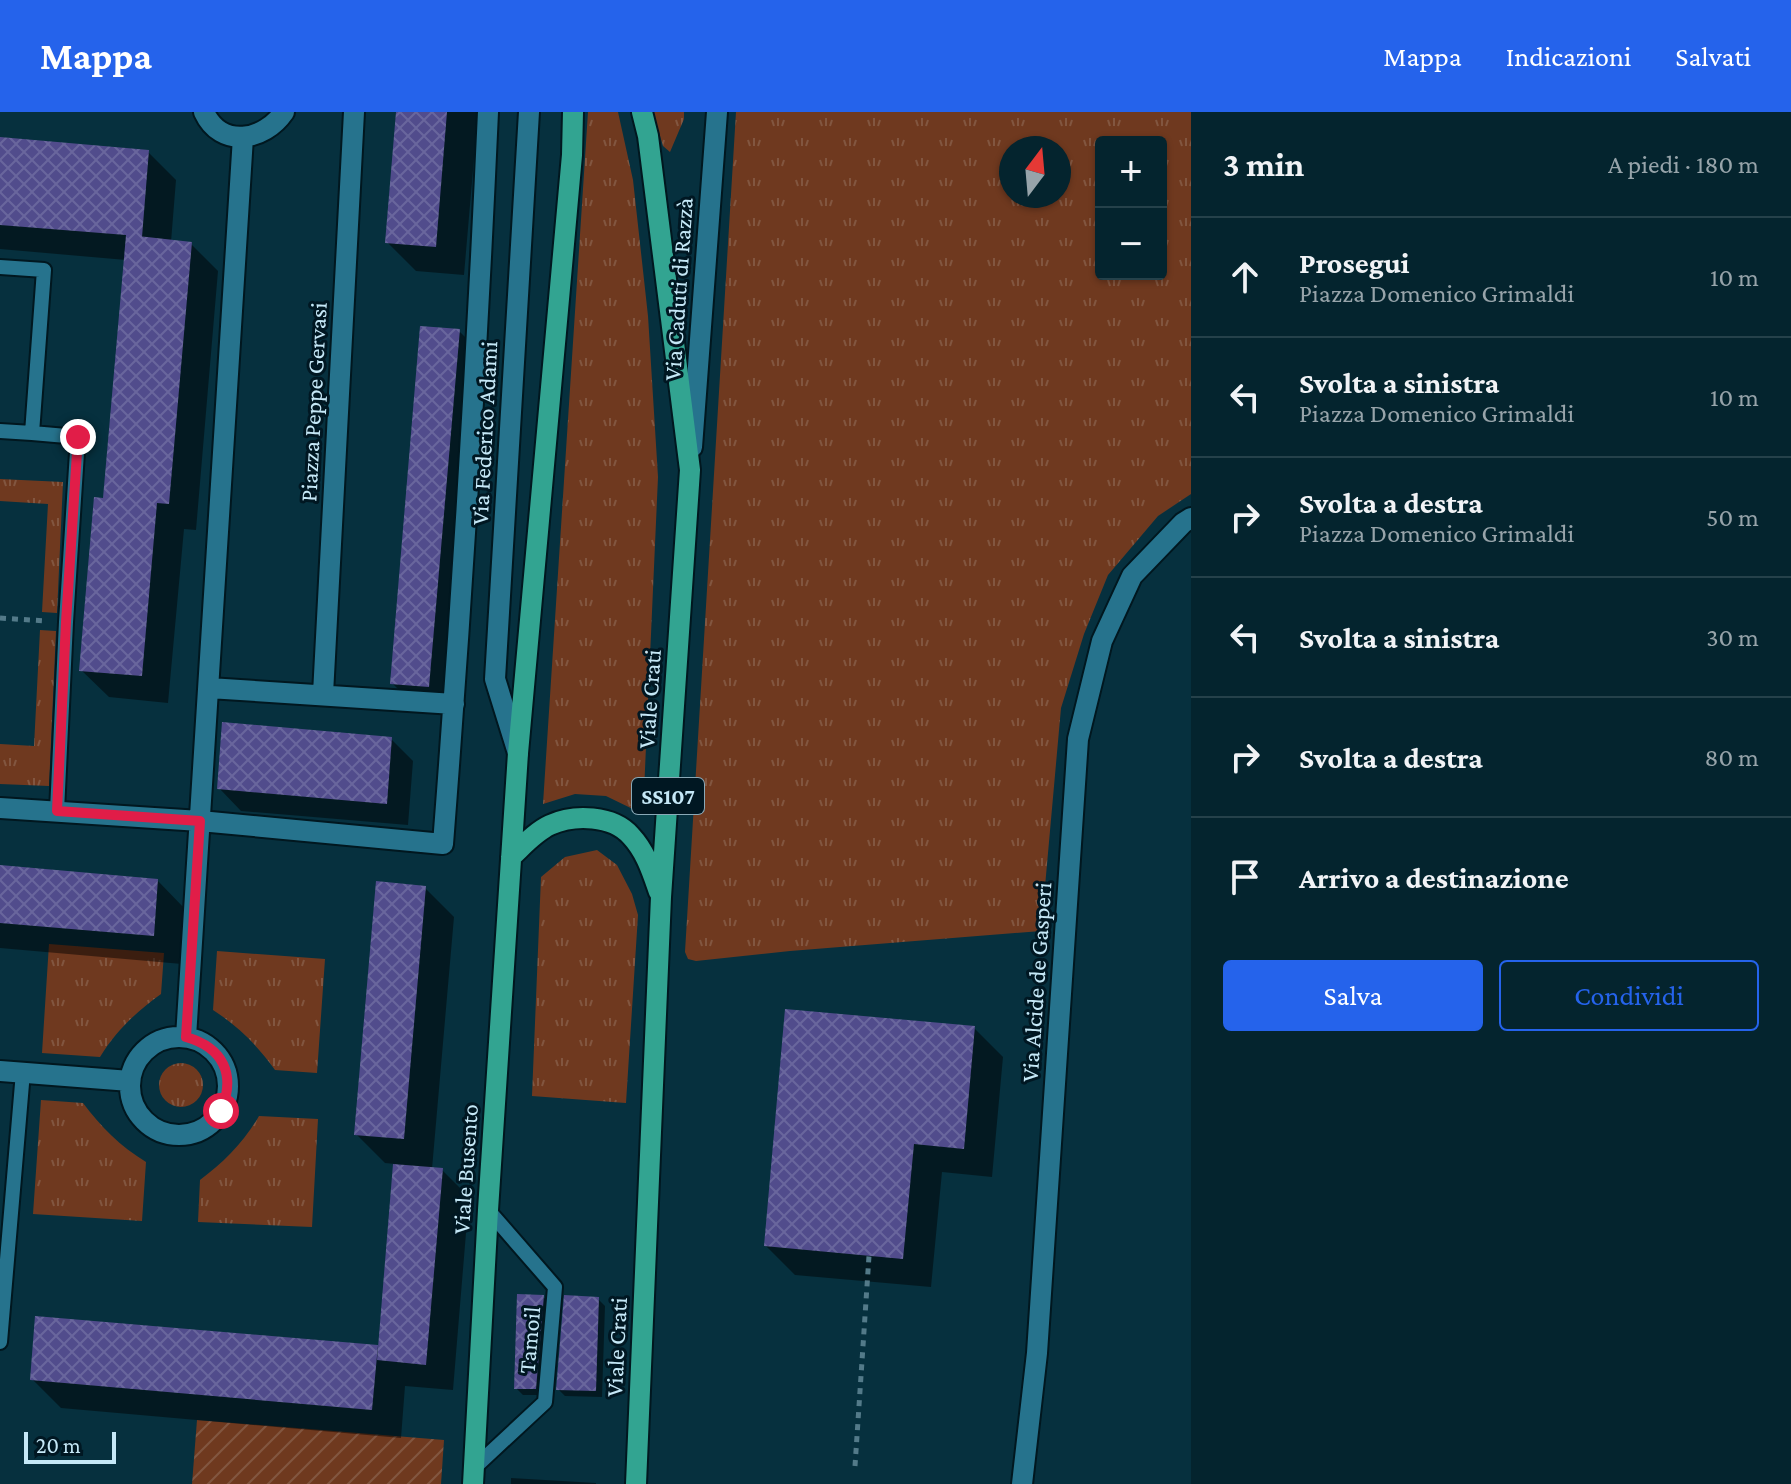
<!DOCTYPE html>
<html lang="it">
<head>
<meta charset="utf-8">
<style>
	body { margin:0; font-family:"Crimson Pro",serif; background:#12303a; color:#f1f3f6 }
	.controls { position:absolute; right:24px; top:24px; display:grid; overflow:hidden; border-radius:8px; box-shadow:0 2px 6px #0004 }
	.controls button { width:72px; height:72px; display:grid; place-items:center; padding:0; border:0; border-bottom:2px solid #25414a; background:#04242e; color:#f1f3f6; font:40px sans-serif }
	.compass { position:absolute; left:999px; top:24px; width:72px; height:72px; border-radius:50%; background:#04242e; box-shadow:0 2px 6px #0004; rotate:16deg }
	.scale { position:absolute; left:24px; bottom:20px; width:92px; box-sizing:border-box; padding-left:8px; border:4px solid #c5e8f7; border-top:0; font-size:22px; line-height:28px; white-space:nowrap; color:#c5e8f7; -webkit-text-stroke:6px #001722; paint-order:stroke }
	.stop { position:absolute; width:24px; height:24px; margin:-18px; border:6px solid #e11d48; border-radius:50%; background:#fff }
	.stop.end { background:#e11d48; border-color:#fff; box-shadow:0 2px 8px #0008 }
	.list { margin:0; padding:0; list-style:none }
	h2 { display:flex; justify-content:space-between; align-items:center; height:104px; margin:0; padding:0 32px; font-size:34px }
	h2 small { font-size:26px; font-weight:400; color:#97a4aa }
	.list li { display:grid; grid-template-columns:52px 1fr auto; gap:24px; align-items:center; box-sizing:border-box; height:120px; padding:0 32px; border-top:2px solid #25414a }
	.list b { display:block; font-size:30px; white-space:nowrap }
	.list p { margin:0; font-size:26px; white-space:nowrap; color:#97a4aa }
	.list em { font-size:26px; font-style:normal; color:#97a4aa }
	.actions { display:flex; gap:16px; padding:24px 32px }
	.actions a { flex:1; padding:18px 0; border:2px solid #2563eb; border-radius:8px; text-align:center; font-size:28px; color:#2563eb }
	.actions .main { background:#2563eb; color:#fff }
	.icon { flex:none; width:44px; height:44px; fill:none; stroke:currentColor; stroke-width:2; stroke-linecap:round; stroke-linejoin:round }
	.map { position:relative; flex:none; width:1191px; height:1372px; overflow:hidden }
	header { display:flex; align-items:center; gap:48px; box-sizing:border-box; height:112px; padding:0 40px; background:#2563eb; color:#fff }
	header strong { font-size:38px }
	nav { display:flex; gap:44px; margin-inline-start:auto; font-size:28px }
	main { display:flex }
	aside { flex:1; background:#04242e }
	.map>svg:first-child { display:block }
	.grass { fill:url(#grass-tufts); fill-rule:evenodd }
	.garden { fill:url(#garden-furrows) }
	.shadow { fill:#0007 }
	.building { fill:url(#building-cross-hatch) }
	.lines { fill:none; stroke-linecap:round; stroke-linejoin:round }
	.lane-casing { stroke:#01171f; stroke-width:18 }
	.street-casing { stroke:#01171f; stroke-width:24 }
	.secondary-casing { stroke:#01171f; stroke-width:24 }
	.primary-casing { stroke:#01171f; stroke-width:24 }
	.path { stroke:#537a89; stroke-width:5; stroke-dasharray:6 6; stroke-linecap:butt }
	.lane { stroke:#26738d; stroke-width:14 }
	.street { stroke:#26738d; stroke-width:20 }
	.secondary { stroke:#26738d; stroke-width:20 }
	.primary { stroke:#32a491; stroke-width:20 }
	.route { stroke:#e11d48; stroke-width:10 }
	.labels { text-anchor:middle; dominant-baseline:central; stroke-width:6; stroke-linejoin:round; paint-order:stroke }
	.shield { fill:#001722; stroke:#8aa9b7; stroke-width:2 }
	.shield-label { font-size:22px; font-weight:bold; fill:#c5e8f7 }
	.street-label { font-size:24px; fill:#c5e8f7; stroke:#001722 }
</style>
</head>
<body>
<header>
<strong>Mappa</strong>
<nav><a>Mappa</a><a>Indicazioni</a><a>Salvati</a></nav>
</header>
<main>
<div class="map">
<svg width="1191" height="1372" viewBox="0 0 1191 1372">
	<defs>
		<pattern id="grass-tufts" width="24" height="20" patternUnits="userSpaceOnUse" patternTransform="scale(2)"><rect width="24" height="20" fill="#6f391f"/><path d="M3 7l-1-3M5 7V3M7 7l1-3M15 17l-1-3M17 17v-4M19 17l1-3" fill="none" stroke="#825640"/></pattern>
		<pattern id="garden-furrows" width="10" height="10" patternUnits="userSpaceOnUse" patternTransform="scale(2)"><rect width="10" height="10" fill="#6f391f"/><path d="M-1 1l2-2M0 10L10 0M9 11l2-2" fill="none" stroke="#825640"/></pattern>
		<pattern id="building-cross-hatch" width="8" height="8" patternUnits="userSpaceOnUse" patternTransform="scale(2)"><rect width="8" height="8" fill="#514c8c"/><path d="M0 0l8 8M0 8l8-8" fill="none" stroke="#69669d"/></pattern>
	</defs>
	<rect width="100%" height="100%" fill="#06303e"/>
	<!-- grass -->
	<path class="grass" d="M588 0H618L633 68 648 204 658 365 643 702 606 684 575 682 543 692Z
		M653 0H684V7L670 40 663 34Z
		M736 0H1191V382L1158 404 1108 463 1084 522 1061 596 1041 819 790 839 696 849 688 847 685 840ZM1101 30H1161V162H1101ZM1011 36H1059V84H1011Z
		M0 367 63 370 57 501 42 500 48 392 0 389Z
		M40 518 56 519 49 674 0 672V632L34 634Z
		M597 738 617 753 632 782 638 803 626 991 532 984 541 765 565 745Z
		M49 832 164 841 161 882C136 900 116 919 100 945L42 941Z
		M217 839 325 847 317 961 275 958C258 934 238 914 213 898Z
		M159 973a22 22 0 1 1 44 0a22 22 0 1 1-44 0Z
		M41 988 83 991C101 1015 120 1034 146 1050L142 1109 33 1102Z
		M259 1004 318 1007 312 1115 198 1110 200 1068C224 1050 244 1030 259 1004Z"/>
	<!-- garden -->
	<path class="garden" d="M197 1308 444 1328 441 1372H192Z"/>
	<!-- shadow -->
	<path class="shadow" d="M398 0H478L464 163 416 159 387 130Z
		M0 27 148 40 176 68 171 130 191 132 218 159 196 418 184 417 168 591 109 585 81 558 105 388 126 148 0 137Z
		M459 219 488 248 458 603 421 600 392 571Z
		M391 627 413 649 408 713 241 699 219 676Z
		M0 755 158 769 186 798 182 852 0 836Z
		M425 776 454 805 432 1057 442 1058 469 1085 453 1278 405 1274 401 1326 61 1296 32 1267 377 1235 380 1238 395 1052 385 1051 356 1022Z
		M974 916 1003 945 992 1065 942 1060 931 1175 795 1163 766 1134Z
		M543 1185 550 1191 542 1283H523L516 1276Z
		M598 1187 605 1194 602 1285 565 1284 558 1277Z
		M511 1366 596 1371V1372H511Z"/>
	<!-- building -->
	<path class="building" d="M396 0H447L436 135 385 131Z
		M0 25 149 38 142 125 138 124 192 130 169 392 157 391 142 564 79 559 94 385 103 386 126 123 0 113Z
		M420 214 460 217 429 575 390 572Z
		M222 610 392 625 387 692 217 677Z
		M0 753 158 767 154 824 0 811Z
		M376 769 426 774 404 1027 354 1023Z
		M785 897 975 914 964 1037 914 1032 903 1147 764 1134Z
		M393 1052 443 1056 426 1253 377 1248Z
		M517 1182 544 1183 536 1277H514Z
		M564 1183 599 1185 596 1279 556 1278Z
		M35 1204 378 1233 372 1298 30 1268Z"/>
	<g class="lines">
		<defs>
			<path id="lane" d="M0 155 44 158 32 321 0 319
				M32 321 78 325 66 510 57 699
				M0 1230 23 960
				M474 1356 545 1290 555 1175 488 1098"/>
			<path id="street" d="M204 0C221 37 264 29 284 0
				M209 576 454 592
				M323 582 354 0
				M0 696 200 709 443 732C462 488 477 244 488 0
				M186 925 243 25
				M130 974a49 49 0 1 1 98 0a49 49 0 1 1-98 0Z
				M0 959 130 969
				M1022 1372 1037 1241 1078 627 1102 529 1132 464 1183 411 1191 406"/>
			<path id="secondary" d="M692 335 717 0
				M518 641 495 567 529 0"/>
			<path id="primary" d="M511 745C523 734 535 720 550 713 574 702 613 703 631 724 646 740 652 760 659 780
				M473 1372 488 1098 518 641 572 43 573 0
				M636 1372 661 785 690 358 648 24 642 0"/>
		</defs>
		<!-- lane casing -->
		<use href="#lane" class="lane-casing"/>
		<!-- street casing -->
		<use href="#street" class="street-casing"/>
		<!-- secondary casing -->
		<use href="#secondary" class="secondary-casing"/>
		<!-- primary casing -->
		<use href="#primary" class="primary-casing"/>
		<!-- path -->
		<path class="path" d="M0 506 47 509
			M855 1354 869 1144"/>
		<!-- lane -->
		<use href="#lane" class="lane"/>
		<!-- street -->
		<use href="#street" class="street"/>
		<!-- secondary -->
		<use href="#secondary" class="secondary"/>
		<!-- primary -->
		<use href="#primary" class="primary"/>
	</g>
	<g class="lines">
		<!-- route -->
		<path class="route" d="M78 325 66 510 57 699 200 709 186 925C224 936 236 963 221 999"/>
	</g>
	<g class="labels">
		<!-- shield labels -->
		<rect class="shield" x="632" y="666" width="72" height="36" rx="6"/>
		<g class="shield-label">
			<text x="668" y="684">SS107</text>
		</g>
		<!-- street labels -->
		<g class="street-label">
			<text transform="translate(678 177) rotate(-86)">Via Caduti di Razzà</text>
			<text transform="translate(313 290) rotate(-87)">Piazza Peppe Gervasi</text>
			<text transform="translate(484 321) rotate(-87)">Via Federico Adami</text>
			<text transform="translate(649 587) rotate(-86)">Viale Crati</text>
			<text transform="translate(1036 870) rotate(-86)">Via Alcide de Gasperi</text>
			<text transform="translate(465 1057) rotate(-86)">Viale Busento</text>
			<text transform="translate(529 1228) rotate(-85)">Tamoil</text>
			<text transform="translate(616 1235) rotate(-87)">Viale Crati</text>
		</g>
	</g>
</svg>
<div class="controls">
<button>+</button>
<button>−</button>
</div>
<svg class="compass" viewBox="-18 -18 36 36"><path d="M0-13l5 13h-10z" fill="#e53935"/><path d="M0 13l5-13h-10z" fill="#97a4aa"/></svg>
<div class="scale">20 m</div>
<div class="stop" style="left:221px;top:999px"></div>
<div class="stop end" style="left:78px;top:325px"></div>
</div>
<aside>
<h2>3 min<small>A piedi · 180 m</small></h2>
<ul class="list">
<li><svg class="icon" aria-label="ahead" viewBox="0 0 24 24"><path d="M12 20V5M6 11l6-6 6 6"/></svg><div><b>Prosegui</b><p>Piazza Domenico Grimaldi</p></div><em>10 m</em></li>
<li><svg class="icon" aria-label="left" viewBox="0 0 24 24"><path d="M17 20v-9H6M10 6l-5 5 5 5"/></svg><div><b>Svolta a sinistra</b><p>Piazza Domenico Grimaldi</p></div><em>10 m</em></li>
<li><svg class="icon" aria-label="right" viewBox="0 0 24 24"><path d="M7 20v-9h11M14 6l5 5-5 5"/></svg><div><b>Svolta a destra</b><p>Piazza Domenico Grimaldi</p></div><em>50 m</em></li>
<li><svg class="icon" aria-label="left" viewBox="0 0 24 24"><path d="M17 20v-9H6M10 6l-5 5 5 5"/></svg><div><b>Svolta a sinistra</b></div><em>30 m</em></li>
<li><svg class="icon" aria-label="right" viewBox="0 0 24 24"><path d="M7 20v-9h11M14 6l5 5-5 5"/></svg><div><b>Svolta a destra</b></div><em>80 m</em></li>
<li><svg class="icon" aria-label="arrive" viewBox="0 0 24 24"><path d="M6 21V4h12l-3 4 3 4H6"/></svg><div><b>Arrivo a destinazione</b></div></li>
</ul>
<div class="actions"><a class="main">Salva</a><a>Condividi</a></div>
</aside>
</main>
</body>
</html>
